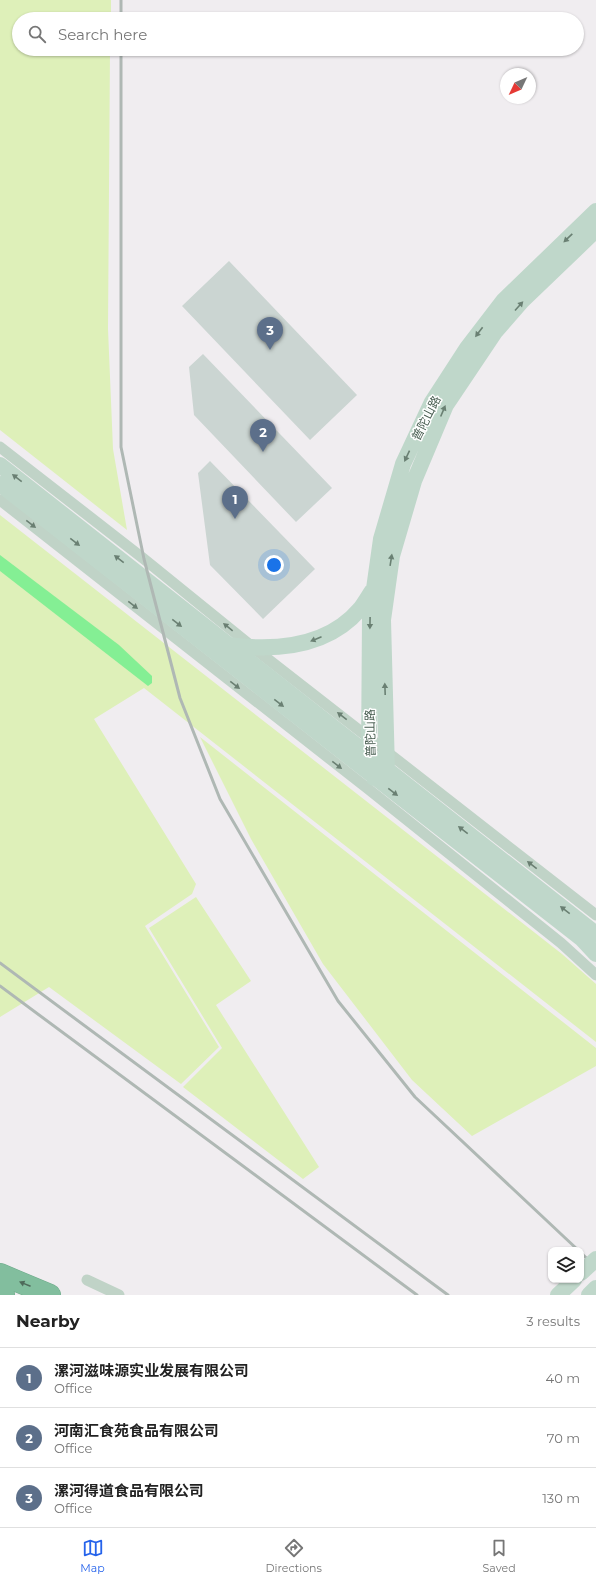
<!DOCTYPE html>
<html lang="en">
<head>
<meta charset="utf-8">
<style>
	body { margin:0; font-family:Montserrat,"Noto Sans SC",sans-serif; background:#f6f6f6; color:#222 }
	.controls { position:absolute; right:12px; bottom:12px; display:grid; overflow:hidden; border-radius:8px; box-shadow:0 1px 3px #0004 }
	.controls button { width:36px; height:36px; display:grid; place-items:center; padding:0; border:0; border-bottom:1px solid #e0e0e0; background:#fff; color:#222; font:20px sans-serif }
	.compass { position:absolute; left:500px; top:68px; width:36px; height:36px; border-radius:50%; background:#fff; box-shadow:0 1px 3px #0004; rotate:226deg }
	.you { position:absolute; left:274px; top:565px; width:14px; height:14px; margin:-10px; border:3px solid #fff; border-radius:50%; background:#1a73e8; box-shadow:0 0 0 6px #1a73e833 }
	.badge { display:grid; place-items:center; width:26px; height:26px; border-radius:50%; background:#2563eb; color:#fff; font-size:13px; font-weight:700 }
	.pin { position:absolute; translate:-50% -33px; filter:drop-shadow(0 1px 2px #0008) }
	.pin::after { content:''; position:absolute; top:21px; width:14px; height:12px; background:inherit; clip-path:polygon(0 0,100% 0,50% 100%) }
	.list { margin:0; padding:0; list-style:none }
	h2 { display:flex; justify-content:space-between; align-items:center; height:52px; margin:0; padding:0 16px; font-size:17px }
	h2 small { font-size:13px; font-weight:400; color:#767676 }
	.list li { display:grid; grid-template-columns:26px 1fr auto; gap:12px; align-items:center; box-sizing:border-box; height:60px; padding:0 16px; border-top:1px solid #e0e0e0 }
	.list b { display:block; font-size:15px; white-space:nowrap }
	.list p { margin:0; font-size:13px; white-space:nowrap; color:#767676 }
	.list em { font-size:13px; font-style:normal; color:#767676 }
	.icon { flex:none; width:22px; height:22px; fill:none; stroke:currentColor; stroke-width:2; stroke-linecap:round; stroke-linejoin:round }
	.map { position:relative; flex:none; width:596px; height:1295px; overflow:hidden }
	.search { position:absolute; background:#fff; box-shadow:0 1px 3px #0004; left:12px; right:12px; top:12px; height:44px; display:flex; align-items:center; gap:10px; box-sizing:border-box; padding:0 14px; border-radius:22px; color:#767676; font-size:15px }
	.sheet { height:232px; background:#fff }
	nav { display:flex; justify-content:space-around; align-items:center; box-sizing:border-box; height:56px; border-top:1px solid #e0e0e0; background:#fff; font-size:11px; color:#767676 }
	nav a { display:grid; justify-items:center; gap:2px }
	nav .on { color:#2563eb }
	.map>svg:first-child { display:block }
	.green { fill:#def0b9 }
	.water { fill:#84ef94 }
	.building { fill:#cbd5d2 }
	.lines { fill:none; stroke-linecap:round; stroke-linejoin:round }
	.highway-casing { stroke:#6eaa8a; stroke-width:22 }
	.street { stroke:#c0d3c7; stroke-width:11 }
	.secondary { stroke:#bfd7ca; stroke-width:16 }
	.highway { stroke:#82be9e; stroke-width:21 }
	.rail { stroke:#afb8b4; stroke-width:3 }
	.secondary-bridge { stroke:#bfd7ca; stroke-width:16 }
	.oneway { fill:#6a8073 }
	.oneway2 { fill:#6a7f72 }
	.oneway3 { fill:#4e6a5a }
	.labels { text-anchor:middle; dominant-baseline:central; stroke-width:3; stroke-linejoin:round; paint-order:stroke }
	.street-label { font-size:12px; fill:#455b4e; stroke:#fff }
</style>
</head>
<body>
<div class="map">
<svg width="596" height="1295" viewBox="0 0 596 1295">
	<rect width="100%" height="100%" fill="#f0edf0"/>
	<!-- green -->
	<path class="green" d="M0 0H111V19H19V49H110L108 329 113 449 127 530 0 430Z
		M0 515 562 954 596 984V1042L144 688 94 719 196 884 192 894 145 926 219 1047 181 1084 49 987 0 1017Z
		M200 737 596 1048V1066L472 1136 412 1080 323 964 251 839Z
		M196 897 251 981 216 1005 319 1167 303 1179 183 1087 222 1048 149 928Z"/>
	<!-- water -->
	<path class="water" d="M0 555 119 645 152 676V683L148 686 0 571Z"/>
	<!-- building -->
	<path class="building" d="M229 261 357 395 310 440 182 306Z
		M203 354 332 488 296 522 194 415 189 367Z
		M210 461 315 569 263 619 210 565 198 473Z"/>
	<g class="lines">
		<defs>
			<path id="highway" d="M0 1274 50 1295
				M0 1293 4 1295"/>
		</defs>
		<!-- highway casing -->
		<use href="#highway" class="highway-casing"/>
		<!-- street -->
		<path class="street" d="M0 447 144 559 255 649 596 915
			M0 500 367 788 561 943 596 975
			M87 1280 119 1295"/>
		<!-- secondary -->
		<path class="secondary" d="M596 211 503 301 467 348 432 402 403 464 381 539 370 617 369 755 374 778 387 770 383 620 392 556 414 481 446 405 495 332 522 301 596 230
			M0 465 596 934
			M0 484 582 939 596 954
			M228 645C274 651 327 648 360 609 364 604 368 597 372 591
			M558 1295 574 1280
			M589 1295 596 1288"/>
		<!-- highway -->
		<use href="#highway" class="highway"/>
		<!-- rail -->
		<path class="rail" d="M121 19V0
			M121 49V447L144 559 180 698 220 799 338 1001 415 1097 578 1250
			M0 963 448 1295
			M0 986 417 1295
			M581 1253 596 1267"/>
		<!-- secondary-bridge -->
		<path class="secondary-bridge" d="M581 1273 596 1259"/>
	</g>
	<!-- one-way arrows -->
	<defs><path id="oneway-solid" d="M-6-.8H1V-3.2L6.5 0L1 3.2V.8H-6Z"/></defs>
	<g class="oneway">
		<use href="#oneway-solid" transform="translate(568 238) rotate(136)"/>
		<use href="#oneway-solid" transform="translate(519 306) rotate(-48)"/>
		<use href="#oneway-solid" transform="translate(479 332) rotate(127)"/>
		<use href="#oneway-solid" transform="translate(443 411) rotate(-67)"/>
		<use href="#oneway-solid" transform="translate(407 456) rotate(115)"/>
		<use href="#oneway-solid" transform="translate(17 478) rotate(-142)"/>
		<use href="#oneway-solid" transform="translate(75 542) rotate(38)"/>
		<use href="#oneway-solid" transform="translate(119 559) rotate(-142)"/>
		<use href="#oneway-solid" transform="translate(391 560) rotate(-81)"/>
		<use href="#oneway-solid" transform="translate(177 623) rotate(38)"/>
		<use href="#oneway-solid" transform="translate(370 623) rotate(91)"/>
		<use href="#oneway-solid" transform="translate(316 639) rotate(157)"/>
		<use href="#oneway-solid" transform="translate(385 689) rotate(-92)"/>
		<use href="#oneway-solid" transform="translate(279 703) rotate(38)"/>
		<use href="#oneway-solid" transform="translate(393 792) rotate(38)"/>
		<use href="#oneway-solid" transform="translate(463 830) rotate(-142)"/>
		<use href="#oneway-solid" transform="translate(565 910) rotate(-142)"/>
	</g>
	<g class="oneway2">
		<use href="#oneway-solid" transform="translate(31 524) rotate(38)"/>
		<use href="#oneway-solid" transform="translate(133 605) rotate(38)"/>
		<use href="#oneway-solid" transform="translate(228 627) rotate(-141)"/>
		<use href="#oneway-solid" transform="translate(235 685) rotate(38)"/>
		<use href="#oneway-solid" transform="translate(342 716) rotate(-142)"/>
		<use href="#oneway-solid" transform="translate(337 765) rotate(38)"/>
		<use href="#oneway-solid" transform="translate(532 865) rotate(-142)"/>
	</g>
	<use class="oneway3" href="#oneway-solid" transform="translate(25 1284) rotate(-158)"/>
	<g class="labels">
		<!-- street labels -->
		<g class="street-label">
			<text transform="translate(426 418) rotate(-63)">普陀山路</text>
			<text transform="translate(370 733) rotate(-91)">普陀山路</text>
		</g>
	</g>
</svg>
<div class="controls">
<button><svg class="icon" aria-label="layers" viewBox="0 0 24 24"><path d="M12 4l9 5-9 5-9-5zM3 14l9 5 9-5"/></svg></button>
</div>
<svg class="compass" viewBox="-18 -18 36 36"><path d="M0-13l5 13h-10z" fill="#e53935"/><path d="M0 13l5-13h-10z" fill="#767676"/></svg>
<div class="you"></div>
<div class="pin badge" style="left:235px;top:519px;background:#5c6f8a">1</div>
<div class="pin badge" style="left:263px;top:452px;background:#5c6f8a">2</div>
<div class="pin badge" style="left:270px;top:350px;background:#5c6f8a">3</div>
<div class="search"><svg class="icon" aria-label="search" viewBox="0 0 24 24"><circle cx="10" cy="10" r="6"/><path d="M15 15l6 6"/></svg>Search here</div>
</div>
<section class="sheet">
<h2>Nearby<small>3 results</small></h2>
<ul class="list">
<li><span class="badge" style="background:#5c6f8a">1</span><div><b>漯河滋味源实业发展有限公司</b><p>Office</p></div><em>40 m</em></li>
<li><span class="badge" style="background:#5c6f8a">2</span><div><b>河南汇食苑食品有限公司</b><p>Office</p></div><em>70 m</em></li>
<li><span class="badge" style="background:#5c6f8a">3</span><div><b>漯河得道食品有限公司</b><p>Office</p></div><em>130 m</em></li>
</ul>
</section>
<nav>
<a class="on"><svg class="icon" aria-label="map" viewBox="0 0 24 24"><path d="M3 6l6-2 6 2 6-2v14l-6 2-6-2-6 2zM9 4v14M15 6v14"/></svg>Map</a>
<a><svg class="icon" aria-label="directions" viewBox="0 0 24 24"><path d="M12 3l9 9-9 9-9-9zM9 14v-3h6M13 9l2 2-2 2"/></svg>Directions</a>
<a><svg class="icon" aria-label="saved" viewBox="0 0 24 24"><path d="M7 4h10v16l-5-4-5 4z"/></svg>Saved</a>
</nav>
</body>
</html>
